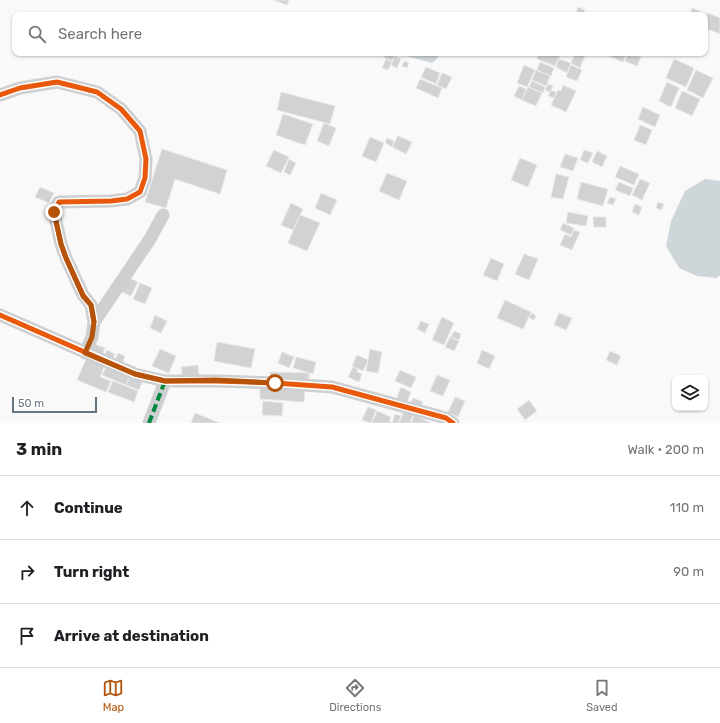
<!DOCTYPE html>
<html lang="en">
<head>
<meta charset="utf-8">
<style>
	body { margin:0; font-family:Rubik,sans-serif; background:#f6f6f6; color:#202124 }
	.controls { position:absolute; right:12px; bottom:12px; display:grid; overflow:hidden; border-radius:8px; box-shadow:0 1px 3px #0004 }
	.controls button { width:36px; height:36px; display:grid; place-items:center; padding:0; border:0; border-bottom:1px solid #e0e0e0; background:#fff; color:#202124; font:20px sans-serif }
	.scale { position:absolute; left:12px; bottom:10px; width:85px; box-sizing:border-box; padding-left:4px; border:2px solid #657683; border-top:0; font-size:11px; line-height:14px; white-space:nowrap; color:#657683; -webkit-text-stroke:3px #fff; paint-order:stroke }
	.stop { position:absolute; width:12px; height:12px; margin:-9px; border:3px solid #b45309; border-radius:50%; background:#fff }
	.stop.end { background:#b45309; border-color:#fff; box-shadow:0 1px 4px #0008 }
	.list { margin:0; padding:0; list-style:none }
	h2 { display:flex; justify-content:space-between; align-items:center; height:52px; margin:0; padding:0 16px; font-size:17px }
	h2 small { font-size:13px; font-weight:400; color:#757577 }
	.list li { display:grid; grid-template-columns:26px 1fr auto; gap:12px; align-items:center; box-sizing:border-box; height:64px; padding:0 16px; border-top:1px solid #e0e0e0 }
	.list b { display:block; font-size:15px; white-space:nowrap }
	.list em { font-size:13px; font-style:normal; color:#757577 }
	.icon { flex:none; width:22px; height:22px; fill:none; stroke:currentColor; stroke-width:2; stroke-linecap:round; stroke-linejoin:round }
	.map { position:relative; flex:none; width:720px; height:423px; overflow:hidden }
	.search { position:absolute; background:#fff; box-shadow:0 1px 3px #0004; left:12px; right:12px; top:12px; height:44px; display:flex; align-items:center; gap:10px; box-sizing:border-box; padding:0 14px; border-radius:8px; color:#757577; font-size:15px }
	.sheet { height:244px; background:#fff }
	nav { display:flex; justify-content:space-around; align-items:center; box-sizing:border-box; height:56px; border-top:1px solid #e0e0e0; background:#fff; font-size:11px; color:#757577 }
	nav a { display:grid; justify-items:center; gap:2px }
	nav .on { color:#b45309 }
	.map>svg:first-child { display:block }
	.water { fill:#ced6d9 }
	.building { fill:#d0d2d3; stroke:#e8e8e8 }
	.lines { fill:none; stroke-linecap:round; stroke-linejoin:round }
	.minor { stroke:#cecfd0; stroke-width:13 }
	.quiet { stroke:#00873e; stroke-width:4; stroke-dasharray:8 4; stroke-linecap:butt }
	.cycleway-casing { stroke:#fff; stroke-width:8 }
	.cycleway { stroke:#e8590c; stroke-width:5 }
	.route { stroke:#b45309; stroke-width:5 }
</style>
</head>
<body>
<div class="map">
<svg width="720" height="423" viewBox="0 0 720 423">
	<rect width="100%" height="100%" fill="#f9f9f9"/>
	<!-- water -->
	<path class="water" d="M396 53H439C438 58 436 61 432 63Z
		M705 179 720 181V275L717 278 697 276 679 268 666 246 671 221 685 191Z"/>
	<!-- building -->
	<path class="building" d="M273 0H289L287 5Z
		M578 7 585 10 583 15H575Z
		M692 8 707 14 705 20V15H689Z
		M708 13 720 18V34L705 28V20Z
		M386 53 395 54 392 61 384 57Z
		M539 53H561L555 66 537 59Z
		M575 53H586L580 68 571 63Z
		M602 53H627L623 62Z
		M628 53 641 57 637 66 625 61Z
		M395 56 401 59 397 68 391 65Z
		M386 59 392 62 388 70 382 68Z
		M559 59 571 63 567 73 556 67Z
		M674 59 694 68 686 87 666 78Z
		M404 61 409 63 407 68 402 66Z
		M540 62 554 68 551 76 537 70Z
		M524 65 535 70 527 87 517 83Z
		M571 65 582 70 577 81 566 77Z
		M426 67 440 73 436 84 421 77Z
		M536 70 550 76 546 86 532 80Z
		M696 70 713 78 703 98 687 90Z
		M442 73 452 77 446 89 437 85Z
		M420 79 442 88 438 98 416 88Z
		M532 81 545 87 543 93 529 87Z
		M667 82 679 88 671 107 659 101Z
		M548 84 553 86 550 92 545 90Z
		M563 85 576 91 566 112 551 105 558 90 561 91Z
		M519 86 526 89 522 100 514 96Z
		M528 87 542 93 536 106 522 100Z
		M551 90 556 92 554 98 548 96Z
		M682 91 700 99 692 116 675 108Z
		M281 92 335 106 330 124 277 110Z
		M643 107 660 115 655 127 638 119Z
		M283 114 313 124 305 145 276 135Z
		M324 123 336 128 329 146 317 141Z
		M640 125 652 130 646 145 634 140Z
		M398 136 412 142 406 154 392 147Z
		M370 137 384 143 376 162 362 156Z
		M387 138 394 141 392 147 385 143Z
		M162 149 227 170 220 194 175 179 166 208 145 202Z
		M274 150 289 157 281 173 266 166Z
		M584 150 593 153 588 163 580 160Z
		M597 151 607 156 602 167 592 162Z
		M565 154 578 158 573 171 560 167Z
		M520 158 537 165 528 187 511 180Z
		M289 159 296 163 290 175 284 172Z
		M620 166 639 174 634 185 615 177Z
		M387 173 407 181 399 200 379 191Z
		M556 174 569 177 563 199 551 197Z
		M640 179 650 183 642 200 632 195Z
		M581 182 608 189 603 206 577 199Z
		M619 182 633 188 630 196 615 190Z
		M40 187 54 193 49 203 35 197Z
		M321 193 337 200 330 215 315 208Z
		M610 197 616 199 613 205 607 203Z
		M658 202 664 204 661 210 656 208Z
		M291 203 303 209 293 230 281 225Z
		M635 204 642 207 639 215 632 212Z
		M568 212 588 216 586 226 566 223Z
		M300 215 320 223 307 251 288 243Z
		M593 217H606V227H594Z
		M563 223 574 228 571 235 560 230Z
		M574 230 580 232 572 250 560 245 565 234 571 237Z
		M524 254 538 259 529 280 515 274Z
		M491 258 504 264 497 281 483 275Z
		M127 277 138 282 131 296 120 291Z
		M140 283 152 288 145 304 133 299Z
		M505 300 531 312 523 329 497 318Z
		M532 313 536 316 534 320 529 318Z
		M559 313 572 318 566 330 554 325Z
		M155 315 167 321 161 333 150 328Z
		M442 317 454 323 444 345 432 340Z
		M421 321 429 324 425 333 417 329Z
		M454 331 461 334 459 340 451 337Z
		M450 337 459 341 454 351 445 347Z
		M217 342 255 349 251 368 214 361Z
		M92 343 105 348 101 358 88 353Z
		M160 349 176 356 169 373 152 366Z
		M370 349 382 352 378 373 366 371Z
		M107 350 115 354 111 362 103 359Z
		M482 350 495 356 489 369 477 363Z
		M610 351 621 356 617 365 606 360Z
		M282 352 294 357 289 368 278 363Z
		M118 353 125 356 121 367 113 364Z
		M357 355 368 360 363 371 352 366Z
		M87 357 105 364 100 377 111 381 106 392 77 380Z
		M296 357 316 362 313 374 293 368Z
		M107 365 130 374 126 385 102 375Z
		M198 365 199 378 183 380 181 367Z
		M353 367 358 369 357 372 362 374 359 382 348 377Z
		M400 370 416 377 411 388 395 381Z
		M270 372 309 373V383L270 381Z
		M131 375 143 380 139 390 126 385Z
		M437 375 450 380 443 396 430 391Z
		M113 381 138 391 134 402 108 392Z
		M260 384 305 387 304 402 260 399Z
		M401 387 411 392 406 404 396 400Z
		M455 397 465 401 458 417 448 412Z
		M413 398 423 402 419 410 409 406Z
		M529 400 537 411 525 420 517 409Z
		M263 401 283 403 282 416 262 415Z
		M368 407 376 410 371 423 362 420Z
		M377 411 391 417 389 421 393 423H372Z
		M404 411 413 415 410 423H399Z
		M195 413 220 423H191Z
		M395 414 401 416 398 423H392Z
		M414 415 431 423H411Z"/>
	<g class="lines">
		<!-- minor -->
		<path class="minor" d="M0 95 20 88 57 82 97 92 121 109 140 131 146 159 145 178 140 192 127 199 111 201 59 202 54 212 61 244 66 258 83 295 91 305 94 322
			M0 315 135 374 165 381H216L275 383 332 387 446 418 453 423
			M85 353 92 337 94 322 150 239 163 215
			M149 423 165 381"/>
		<!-- quiet -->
		<path class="quiet" d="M149 423 165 381"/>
		<defs>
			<path id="cycleway" d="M0 95 20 88 57 82 97 92 121 109 140 131 146 159 145 178 140 192 127 199 111 201 59 202 54 212 61 244 66 258 83 295 91 305 94 322
				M0 315 135 374 165 381H216L275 383 332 387 446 418 453 423"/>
		</defs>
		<!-- cycleway casing -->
		<use href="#cycleway" class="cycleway-casing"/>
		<!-- cycleway -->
		<use href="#cycleway" class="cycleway"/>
	</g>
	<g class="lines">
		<!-- route -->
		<path class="route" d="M54 212 61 244 66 258 83 296 91 305 94 322 92 337 85 353 135 374 165 381 216 380 275 383"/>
	</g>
</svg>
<div class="controls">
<button><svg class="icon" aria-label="layers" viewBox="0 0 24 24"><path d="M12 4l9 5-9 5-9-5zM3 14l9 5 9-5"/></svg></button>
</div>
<div class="scale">50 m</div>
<div class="stop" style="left:275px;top:383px"></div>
<div class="stop end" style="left:54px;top:212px"></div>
<div class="search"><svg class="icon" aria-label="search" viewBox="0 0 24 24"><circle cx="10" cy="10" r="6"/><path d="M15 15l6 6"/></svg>Search here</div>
</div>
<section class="sheet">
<h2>3 min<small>Walk · 200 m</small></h2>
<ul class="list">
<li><svg class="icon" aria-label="ahead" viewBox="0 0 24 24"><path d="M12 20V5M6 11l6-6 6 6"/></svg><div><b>Continue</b></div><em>110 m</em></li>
<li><svg class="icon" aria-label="right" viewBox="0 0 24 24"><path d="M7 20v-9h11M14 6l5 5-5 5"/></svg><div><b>Turn right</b></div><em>90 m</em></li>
<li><svg class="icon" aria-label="arrive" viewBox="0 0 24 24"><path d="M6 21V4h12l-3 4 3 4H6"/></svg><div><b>Arrive at destination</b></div></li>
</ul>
</section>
<nav>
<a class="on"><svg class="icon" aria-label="map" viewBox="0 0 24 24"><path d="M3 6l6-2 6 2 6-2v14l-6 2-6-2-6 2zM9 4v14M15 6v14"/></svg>Map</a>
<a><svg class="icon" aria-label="directions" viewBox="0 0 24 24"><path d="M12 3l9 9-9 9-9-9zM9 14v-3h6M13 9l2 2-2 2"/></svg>Directions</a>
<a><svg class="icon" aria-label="saved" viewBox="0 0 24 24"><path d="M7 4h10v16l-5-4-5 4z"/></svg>Saved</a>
</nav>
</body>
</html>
